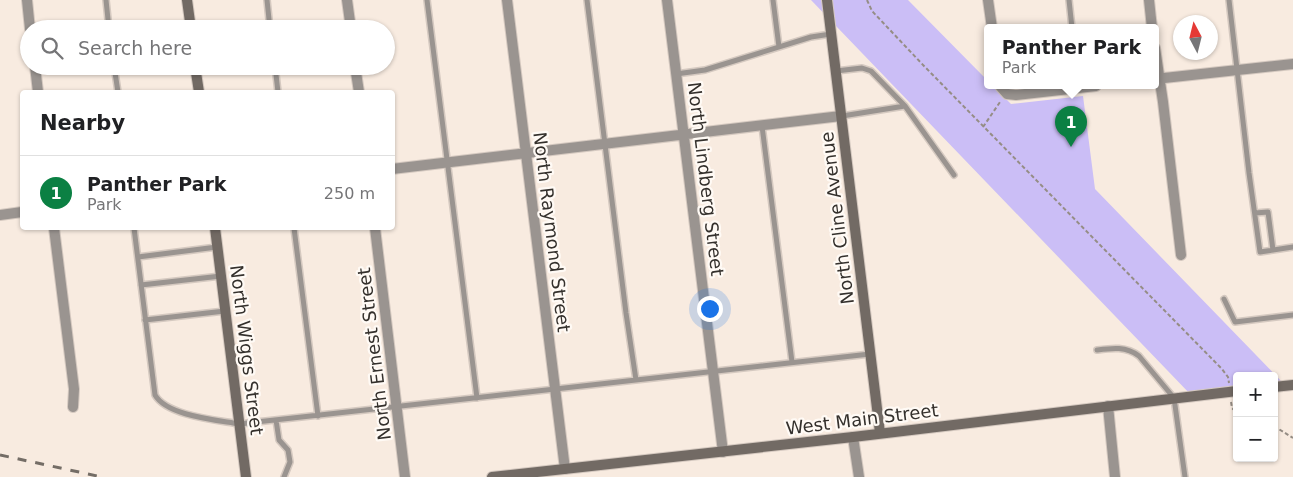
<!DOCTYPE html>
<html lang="en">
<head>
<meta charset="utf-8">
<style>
	body { margin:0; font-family:"DejaVu Sans",sans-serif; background:#f2f2f2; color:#202124 }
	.controls { position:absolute; right:15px; bottom:15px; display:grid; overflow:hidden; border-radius:5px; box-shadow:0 1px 4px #0004 }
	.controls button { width:45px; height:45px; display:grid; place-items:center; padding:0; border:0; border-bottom:1px solid #e0e0e0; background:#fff; color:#202124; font:25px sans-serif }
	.compass { position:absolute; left:1173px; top:15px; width:45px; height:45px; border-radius:50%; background:#fff; box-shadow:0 1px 4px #0004; rotate:353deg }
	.you { position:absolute; left:709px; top:308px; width:18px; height:18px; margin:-12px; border:4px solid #fff; border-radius:50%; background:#1a73e8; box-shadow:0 0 0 8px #1a73e833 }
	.badge { display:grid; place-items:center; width:32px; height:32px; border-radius:50%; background:#0b8043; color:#fff; font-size:16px; font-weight:700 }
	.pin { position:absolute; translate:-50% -41px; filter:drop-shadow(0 1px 2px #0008) }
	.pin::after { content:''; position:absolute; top:26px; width:18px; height:15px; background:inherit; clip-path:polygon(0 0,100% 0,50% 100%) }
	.popup { position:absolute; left:984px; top:24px; width:175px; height:65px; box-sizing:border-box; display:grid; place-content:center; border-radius:5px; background:#fff; filter:drop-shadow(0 1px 4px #0005); font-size:16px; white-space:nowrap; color:#757577 }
	.popup b { font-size:19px; color:#202124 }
	.popup::after { content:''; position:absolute; left:50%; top:100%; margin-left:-10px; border:10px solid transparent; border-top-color:#fff }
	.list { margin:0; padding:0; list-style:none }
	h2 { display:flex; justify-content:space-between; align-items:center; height:65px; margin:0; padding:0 20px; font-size:21px }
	h2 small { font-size:16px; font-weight:400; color:#757577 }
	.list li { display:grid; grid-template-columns:32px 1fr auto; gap:15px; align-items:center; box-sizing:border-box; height:75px; padding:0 20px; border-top:1px solid #e0e0e0 }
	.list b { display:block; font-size:19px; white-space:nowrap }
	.list p { margin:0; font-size:16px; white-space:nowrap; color:#757577 }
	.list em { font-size:16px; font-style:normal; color:#757577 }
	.icon { flex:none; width:28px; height:28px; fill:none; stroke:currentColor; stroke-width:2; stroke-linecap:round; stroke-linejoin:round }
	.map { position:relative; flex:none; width:1293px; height:477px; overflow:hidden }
	.search { position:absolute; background:#fff; box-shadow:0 1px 4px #0004; left:20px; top:20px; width:375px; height:55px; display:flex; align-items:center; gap:12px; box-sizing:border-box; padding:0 18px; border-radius:28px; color:#757577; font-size:19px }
	.panel { position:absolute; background:#fff; box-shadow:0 1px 4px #0004; left:20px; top:90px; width:375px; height:140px; border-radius:5px }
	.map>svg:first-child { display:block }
	.green { fill:#cbbef6 }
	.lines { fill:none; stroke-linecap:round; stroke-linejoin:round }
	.lane-casing { stroke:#d5c9c0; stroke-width:8 }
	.street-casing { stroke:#d5c9c0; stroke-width:12 }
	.secondary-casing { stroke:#d5c9c0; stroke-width:12 }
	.path { stroke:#958d85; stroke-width:2; stroke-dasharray:4 2.5; stroke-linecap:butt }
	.lane { stroke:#9a9490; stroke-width:5 }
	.street { stroke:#9a9490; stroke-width:10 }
	.secondary { stroke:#726a64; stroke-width:10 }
	.rail { stroke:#746d66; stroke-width:3; stroke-dasharray:9 9; stroke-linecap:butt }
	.labels { text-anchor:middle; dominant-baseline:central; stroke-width:4.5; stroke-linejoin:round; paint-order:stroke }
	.street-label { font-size:18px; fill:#34302c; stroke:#fffaf5 }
</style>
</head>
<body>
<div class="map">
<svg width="1293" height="477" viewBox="0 0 1293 477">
	<rect width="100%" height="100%" fill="#f8ebe0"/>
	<!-- green -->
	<path class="green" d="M811 0H908L987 80V86H993L1011 104 1083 96 1095 189 1286 386 1274 387V376H1237V391L1192 396Z"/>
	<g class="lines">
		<defs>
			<path id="lane" d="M106 0 109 29
				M267 0 270 29
				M427 0 477 398
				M587 0 626 313 636 380
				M773 0 779 47
				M1069 0 1072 28
				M1229 0 1249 173 1260 252 1293 247
				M114 66 118 92
				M275 66 278 92
				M836 71 862 68 871 71 905 106 842 116
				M676 74 705 70 811 37 831 34
				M905 106 954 175
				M762 126 792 362
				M1255 213 1268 212 1273 250
				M134 228 155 395C167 416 217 420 239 424L870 354
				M294 228 318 416
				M138 257 217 247
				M141 285 221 276
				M1224 299 1235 322 1293 315
				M145 320 225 311
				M1097 350C1112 348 1126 346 1139 356L1174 398 1185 477
				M276 420 279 440 288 450 290 462 284 477"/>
			<path id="street" d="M27 0 30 29
				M347 0 351 29
				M507 0 565 469
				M667 0 723 452
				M988 0 992 28
				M1149 0 1152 28
				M1155 48 1163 102 1181 255
				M35 66 38 92
				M355 66 359 92
				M1155 79 1293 64
				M1000 86 1007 94 1016 95 1096 86
				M392 169 841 116
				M0 215 22 212
				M54 228 74 389 73 407
				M375 228 405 477
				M1108 406 1115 477
				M853 437 859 477"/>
			<path id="secondary" d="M187 0 191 29
				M827 0 880 433
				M195 66 199 92
				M215 228 246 477
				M1274 387 1293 385
				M492 477 853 437 1237 391"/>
		</defs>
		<!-- lane casing -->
		<use href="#lane" class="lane-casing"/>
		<!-- street casing -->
		<use href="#street" class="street-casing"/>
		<!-- secondary casing -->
		<use href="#secondary" class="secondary-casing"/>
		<!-- path -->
		<path class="path" d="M867 0 872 11 924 66 1222 369 1228 377 1229 383
			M983 127 1000 102
			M1231 402 1232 408 1237 413
			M1274 426 1293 438"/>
		<!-- lane -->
		<use href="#lane" class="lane"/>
		<!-- street -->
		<use href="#street" class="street"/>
		<!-- secondary -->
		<use href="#secondary" class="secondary"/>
		<!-- rail -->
		<path class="rail" d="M0 455 102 477"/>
	</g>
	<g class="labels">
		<!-- street labels -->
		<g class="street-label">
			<text transform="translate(706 179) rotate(83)">North Lindberg Street</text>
			<text transform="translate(837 218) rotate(-97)">North Cline Avenue</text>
			<text transform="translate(552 232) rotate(83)">North Raymond Street</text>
			<text transform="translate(247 350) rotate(83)">North Wiggs Street</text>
			<text transform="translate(374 354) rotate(-97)">North Ernest Street</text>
			<text transform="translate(862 419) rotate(-7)">West Main Street</text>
		</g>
	</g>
</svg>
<div class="controls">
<button>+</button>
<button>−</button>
</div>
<svg class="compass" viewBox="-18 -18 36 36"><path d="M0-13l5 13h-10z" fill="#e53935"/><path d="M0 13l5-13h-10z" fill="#757577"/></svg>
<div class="you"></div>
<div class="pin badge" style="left:1071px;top:147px">1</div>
<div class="popup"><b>Panther Park</b>Park</div>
<div class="search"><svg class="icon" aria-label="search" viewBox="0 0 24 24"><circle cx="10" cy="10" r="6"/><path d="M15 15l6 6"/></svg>Search here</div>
<section class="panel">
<h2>Nearby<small></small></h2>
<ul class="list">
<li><span class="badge">1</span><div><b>Panther Park</b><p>Park</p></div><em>250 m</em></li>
</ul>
</section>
</div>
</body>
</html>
